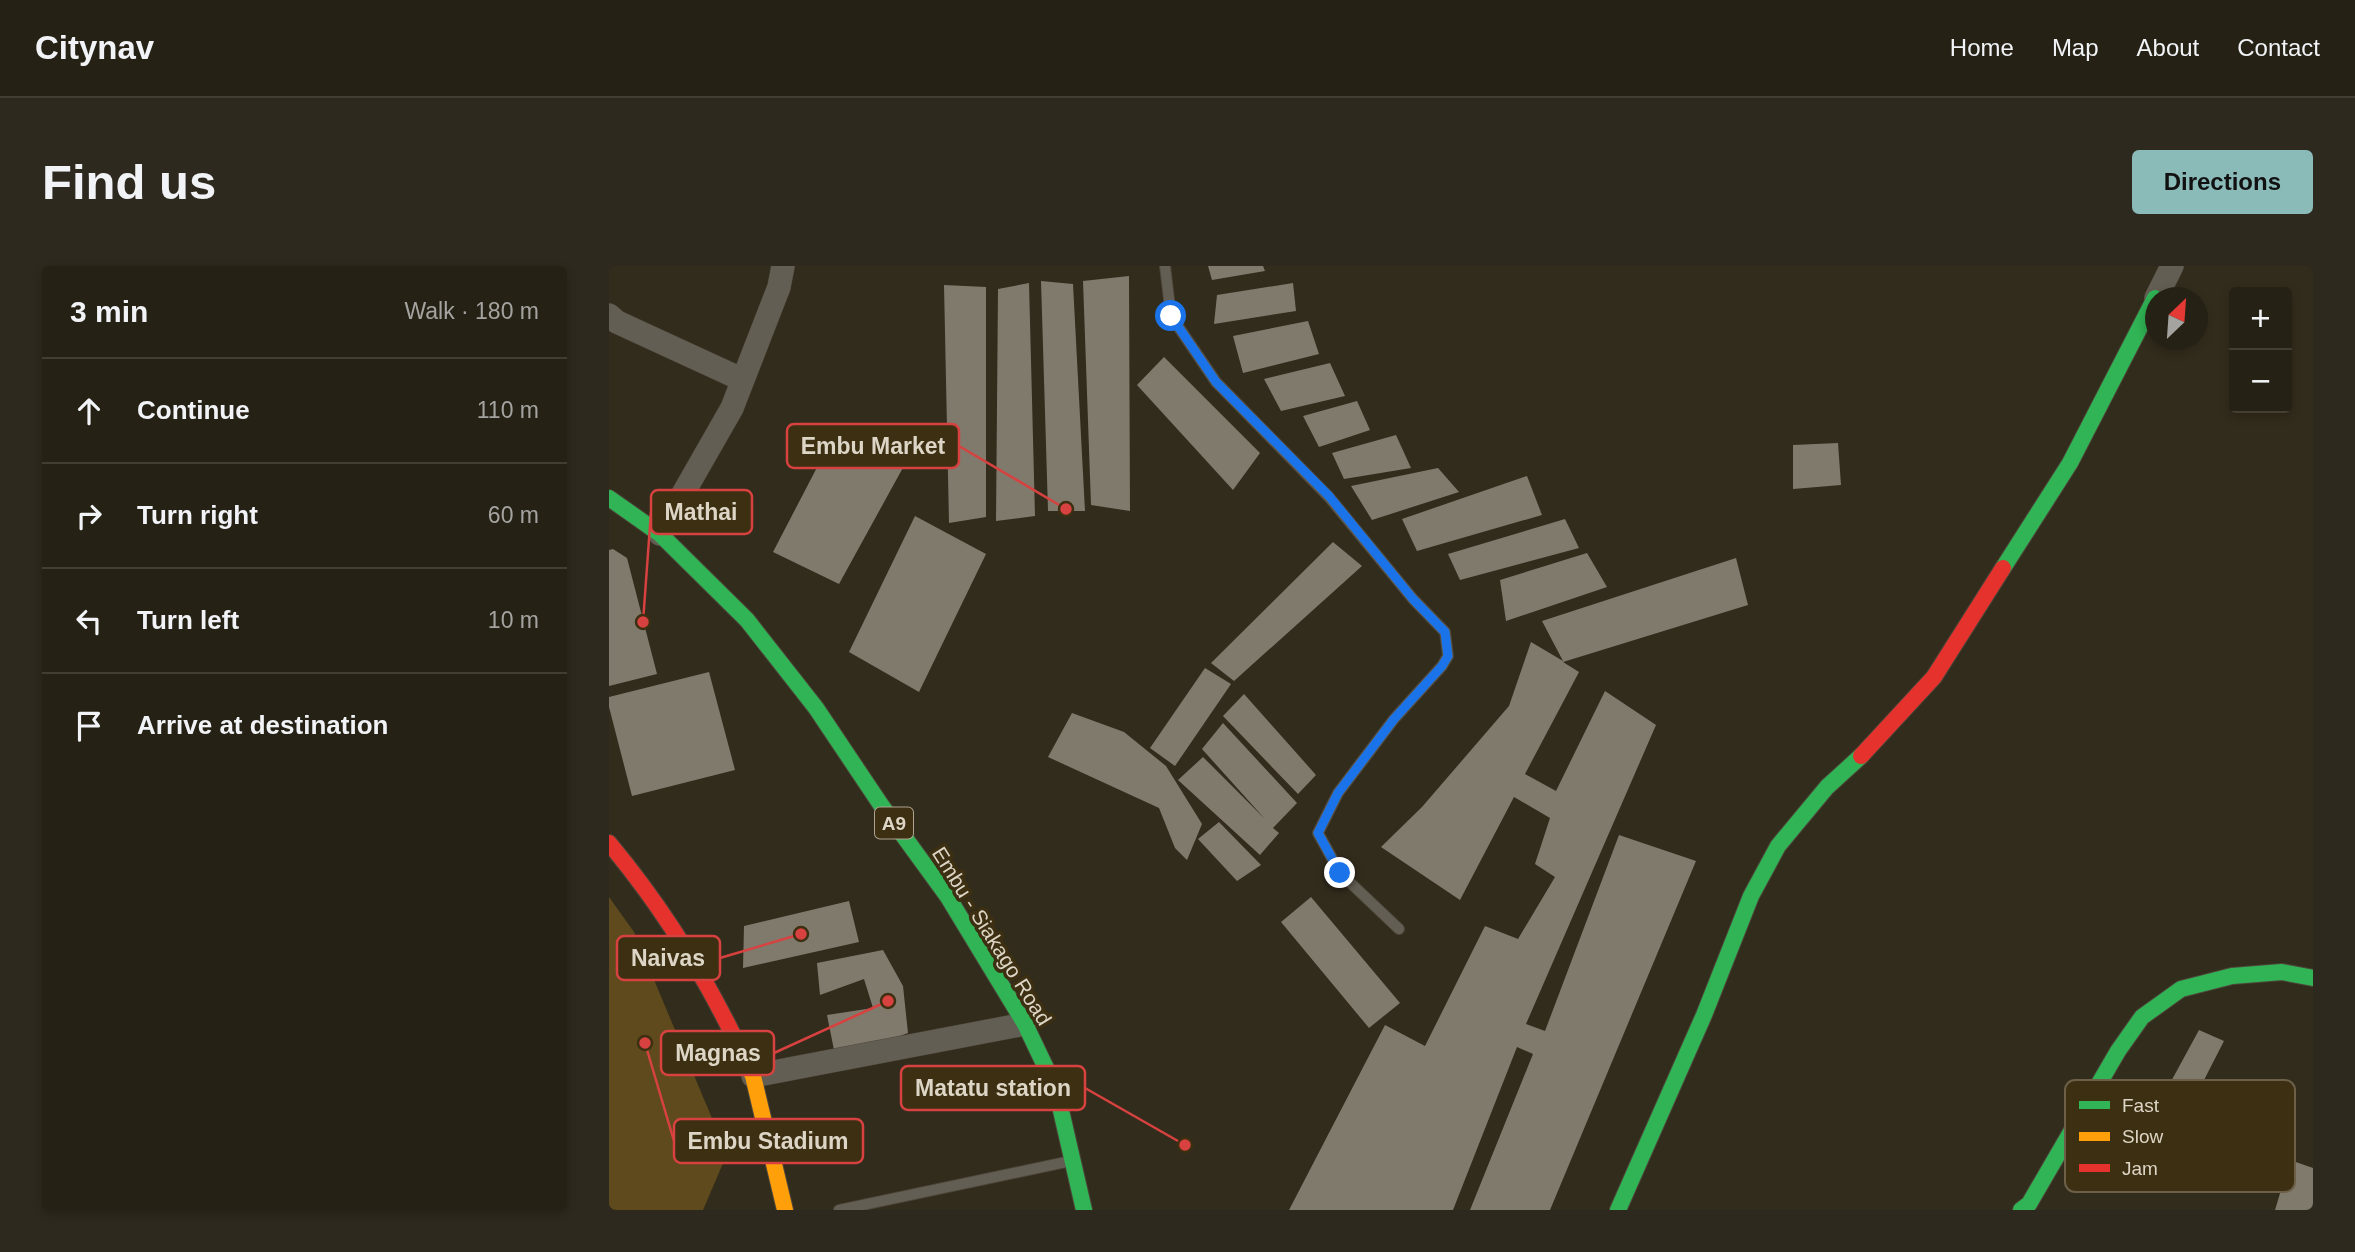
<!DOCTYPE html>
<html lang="en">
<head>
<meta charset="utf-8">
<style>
	body { margin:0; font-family:Helvetica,sans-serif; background:#2e291e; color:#f1f3f6 }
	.controls { position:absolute; right:21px; top:21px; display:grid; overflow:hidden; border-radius:7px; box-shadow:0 4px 10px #0003 }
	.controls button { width:63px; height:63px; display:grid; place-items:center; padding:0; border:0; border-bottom:2px solid #423e34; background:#262115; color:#f1f3f6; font:35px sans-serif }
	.compass { position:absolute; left:1536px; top:21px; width:63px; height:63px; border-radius:50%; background:#262115; box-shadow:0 4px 10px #0003; rotate:25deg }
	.stop { position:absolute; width:21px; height:21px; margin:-16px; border:5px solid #1a73e8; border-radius:50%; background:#fff }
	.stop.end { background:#1a73e8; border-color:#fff; box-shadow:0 2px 7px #0008 }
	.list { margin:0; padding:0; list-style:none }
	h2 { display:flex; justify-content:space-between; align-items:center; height:91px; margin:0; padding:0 28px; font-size:30px }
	h2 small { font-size:23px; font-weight:400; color:#a4a3a0 }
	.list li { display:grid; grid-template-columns:46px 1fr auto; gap:21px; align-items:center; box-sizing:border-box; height:105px; padding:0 28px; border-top:2px solid #423e34 }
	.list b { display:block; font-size:26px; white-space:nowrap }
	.list em { font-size:23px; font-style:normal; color:#a4a3a0 }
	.icon { flex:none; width:38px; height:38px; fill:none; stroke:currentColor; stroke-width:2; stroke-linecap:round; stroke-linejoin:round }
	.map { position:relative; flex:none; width:1704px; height:944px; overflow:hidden; border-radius:7px }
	header { display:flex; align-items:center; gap:42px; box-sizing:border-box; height:98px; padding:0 35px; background:#262115; border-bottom:2px solid #423e34 }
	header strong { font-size:33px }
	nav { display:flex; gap:38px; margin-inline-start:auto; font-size:24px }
	.intro { display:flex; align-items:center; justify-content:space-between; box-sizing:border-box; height:168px; padding:0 42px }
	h1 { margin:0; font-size:49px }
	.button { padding:18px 32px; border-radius:7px; background:#8bbbb9; color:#111; font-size:24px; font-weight:700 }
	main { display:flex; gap:42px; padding:0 42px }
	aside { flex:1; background:#262115; border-radius:7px; box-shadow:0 4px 10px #0003 }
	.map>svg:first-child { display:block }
	.green { fill:#5e4a1c }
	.building { fill:#807a6d }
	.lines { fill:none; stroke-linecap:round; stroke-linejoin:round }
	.lane-casing { stroke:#4d463a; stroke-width:12 }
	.street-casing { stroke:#4d463a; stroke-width:24 }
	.fast-casing { stroke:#4d463a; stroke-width:18 }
	.slow-casing { stroke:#4d463a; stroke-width:18 }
	.jam-casing { stroke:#4d463a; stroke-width:18 }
	.lane { stroke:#635e53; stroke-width:10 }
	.street { stroke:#635e53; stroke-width:23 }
	.fast { stroke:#30b455; stroke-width:16 }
	.slow { stroke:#ff9f0a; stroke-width:16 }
	.jam { stroke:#e5322d; stroke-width:16 }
	.route { stroke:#1a73e8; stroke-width:9 }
	.labels { text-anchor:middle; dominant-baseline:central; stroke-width:7; stroke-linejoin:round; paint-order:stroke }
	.shield { fill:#3c2f12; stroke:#ada38f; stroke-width:2 }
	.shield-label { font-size:19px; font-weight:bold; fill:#ddd5c5 }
	.street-label { font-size:21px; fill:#ddd5c5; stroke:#3c2f12 }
	.key { fill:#3c2f12; stroke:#6c6148; stroke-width:2 }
	.key-label { font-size:19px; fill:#ddd5c5 }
	.leader { fill:none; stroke:#d74240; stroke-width:2.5 }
	.callout-dot { fill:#d74240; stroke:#3c2f12; stroke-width:2.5 }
	.callout { fill:#3c2f12; stroke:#d74240; stroke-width:2.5 }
	.callout-label { font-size:23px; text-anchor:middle; font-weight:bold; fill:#ddd5c5 }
</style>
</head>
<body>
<header>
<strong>Citynav</strong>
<nav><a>Home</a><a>Map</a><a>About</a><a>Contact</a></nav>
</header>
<div class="intro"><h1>Find us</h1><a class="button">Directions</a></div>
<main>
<aside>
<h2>3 min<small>Walk · 180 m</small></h2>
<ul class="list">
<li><svg class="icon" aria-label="ahead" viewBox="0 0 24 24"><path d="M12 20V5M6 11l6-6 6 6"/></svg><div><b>Continue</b></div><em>110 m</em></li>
<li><svg class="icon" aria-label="right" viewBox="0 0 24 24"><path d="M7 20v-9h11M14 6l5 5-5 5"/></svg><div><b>Turn right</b></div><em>60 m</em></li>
<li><svg class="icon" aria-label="left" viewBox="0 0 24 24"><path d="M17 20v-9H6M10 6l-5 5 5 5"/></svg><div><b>Turn left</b></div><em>10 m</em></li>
<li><svg class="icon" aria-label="arrive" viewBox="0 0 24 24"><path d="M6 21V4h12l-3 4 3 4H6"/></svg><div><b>Arrive at destination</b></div></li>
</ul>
</aside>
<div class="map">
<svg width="1704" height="944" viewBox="0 0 1704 944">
	<rect width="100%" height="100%" fill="#322c1c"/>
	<!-- green -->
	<path class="green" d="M0 631 25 666 118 888 94 944H0Z"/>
	<!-- building -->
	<path class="building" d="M599 0H654L656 5 603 14Z
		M520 10 521 245 482 239 474 15Z
		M432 15 464 18 476 245H439Z
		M420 17 426 250 387 255 389 23Z
		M684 17 687 45 605 58 608 29Z
		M335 19 377 21V251L340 257Z
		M699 55 710 88 634 107 624 70Z
		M555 91 651 187 624 224 528 119Z
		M721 97 736 130 672 145 655 113Z
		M748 135 761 164 710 181 694 150Z
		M228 163 296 198 230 318 164 286Z
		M787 169 802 202 735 213 723 187Z
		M1229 177 1232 219 1184 223V179Z
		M829 202 850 226 763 254 742 220Z
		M918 210 933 249 808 285 793 253Z
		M306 250 377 288 310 426 240 386Z
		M956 253 970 282 851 314 839 288Z
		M724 276 753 300 625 415 602 397Z
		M4 283 18 292 48 408 0 420V284Z
		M978 287 998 321 897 355 891 314Z
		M1127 292 1139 339 954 396 970 406 916 508 947 525 996 425 1047 459 917 758 936 765 1010 569 1087 595 941 944H861L924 788 908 781 844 944H680L776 759 816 780 876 660 909 673 946 611 926 598 941 552 905 531 851 634 772 581 813 541 900 440 922 376 954 395 933 355Z
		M596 402 622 418 566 500 541 482Z
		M100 406 126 504 23 530 0 441V431Z
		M635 428 707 509 689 528 614 450Z
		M463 447 515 466 557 500 593 558 578 594 566 582 550 542 439 491Z
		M614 457 688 537 664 562 670 567 651 589 569 514 594 491 656 553 593 483Z
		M610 556 652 599 628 615 589 573Z
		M702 631 791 737 760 762 672 656Z
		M240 635 250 676 134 702 135 660Z
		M274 684 294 720 299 767 227 794 218 749 264 742 255 713 211 729 208 697Z
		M1590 764 1615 775 1575 853 1547 843Z
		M1681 894 1704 902V944H1666Z"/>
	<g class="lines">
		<defs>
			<path id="lane" d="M556 0 562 50 607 116 720 231 804 333 836 366 839 390 833 400 785 453 729 527 709 567 731 607 790 663
				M230 944 457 896"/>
			<path id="street" d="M1547 32 1563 0
				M0 49 8 56 134 114
				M51 268 123 142 170 21 174 0
				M144 810 416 758"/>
			<path id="fast" d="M0 232 51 268 138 354 207 442 272 539 339 631 416 758 447 823 475 944
				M1394 302 1461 197 1546 32
				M1009 944 1095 749 1142 630 1169 580 1218 521 1252 490
				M1412 944 1420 938 1509 785 1533 751 1572 723 1623 710 1673 706 1704 712"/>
			<path id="slow" d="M126 773 144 810 176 944"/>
			<path id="jam" d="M1252 490 1325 411 1394 302
				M0 577C50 637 92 703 126 773"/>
		</defs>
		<!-- lane casing -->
		<use href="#lane" class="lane-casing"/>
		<!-- street casing -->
		<use href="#street" class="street-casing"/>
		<!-- fast casing -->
		<use href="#fast" class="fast-casing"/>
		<!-- slow casing -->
		<use href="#slow" class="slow-casing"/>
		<!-- jam casing -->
		<use href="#jam" class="jam-casing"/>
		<!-- lane -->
		<use href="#lane" class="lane"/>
		<!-- street -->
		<use href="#street" class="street"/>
		<!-- fast -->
		<use href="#fast" class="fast"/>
		<!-- slow -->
		<use href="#slow" class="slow"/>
		<!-- jam -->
		<use href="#jam" class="jam"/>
	</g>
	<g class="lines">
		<!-- route -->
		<path class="route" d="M562 50 607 116 720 230 804 333 836 366 839 390 833 400 785 453 729 527 709 567 731 607"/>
	</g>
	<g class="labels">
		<!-- shield labels -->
		<rect class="shield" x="266" y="541.5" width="38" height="31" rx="5"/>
		<g class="shield-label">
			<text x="285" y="557">A9</text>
		</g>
		<!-- street labels -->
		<g class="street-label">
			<text transform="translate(383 670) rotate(58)">Embu - Siakago Road</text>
		</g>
	</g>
	<!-- legend -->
	<rect x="1456" y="814" width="230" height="112" rx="10" class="key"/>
	<rect x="1470" y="835" width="31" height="8" fill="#30b455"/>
	<rect x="1470" y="866" width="31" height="9" fill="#ff9f0a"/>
	<rect x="1470" y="898" width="31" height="8" fill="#e5322d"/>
	<g class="key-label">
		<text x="1513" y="846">Fast</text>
		<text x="1513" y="877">Slow</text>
		<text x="1513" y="909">Jam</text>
	</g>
	<!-- callouts -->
	<path class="leader" d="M457 243L350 180M34 356L42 246M192 668L111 692M279 735L165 787M576 879L476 822M36 777L65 875"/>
	<g class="callout-dot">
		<circle cx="457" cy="243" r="7"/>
		<circle cx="34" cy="356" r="7"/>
		<circle cx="192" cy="668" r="7"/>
		<circle cx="279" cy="735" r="7"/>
		<circle cx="576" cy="879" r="7"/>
		<circle cx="36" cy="777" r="7"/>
	</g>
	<g class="callout">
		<rect x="178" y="158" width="172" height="44" rx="7"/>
		<rect x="42" y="224" width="101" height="44" rx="7"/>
		<rect x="8" y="670" width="103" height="44" rx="7"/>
		<rect x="52" y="765" width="113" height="44" rx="7"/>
		<rect x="292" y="800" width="184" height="44" rx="7"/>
		<rect x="65" y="853" width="189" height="44" rx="7"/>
	</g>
	<g class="callout-label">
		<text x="264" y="188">Embu Market</text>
		<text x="92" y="254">Mathai</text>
		<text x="59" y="700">Naivas</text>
		<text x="109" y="795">Magnas</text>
		<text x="384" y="830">Matatu station</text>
		<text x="159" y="883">Embu Stadium</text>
	</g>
</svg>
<div class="controls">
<button>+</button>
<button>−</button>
</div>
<svg class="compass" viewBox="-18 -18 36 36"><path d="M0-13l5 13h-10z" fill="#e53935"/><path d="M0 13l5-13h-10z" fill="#a4a3a0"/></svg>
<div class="stop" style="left:562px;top:50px"></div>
<div class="stop end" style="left:731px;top:607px"></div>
</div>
</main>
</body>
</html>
